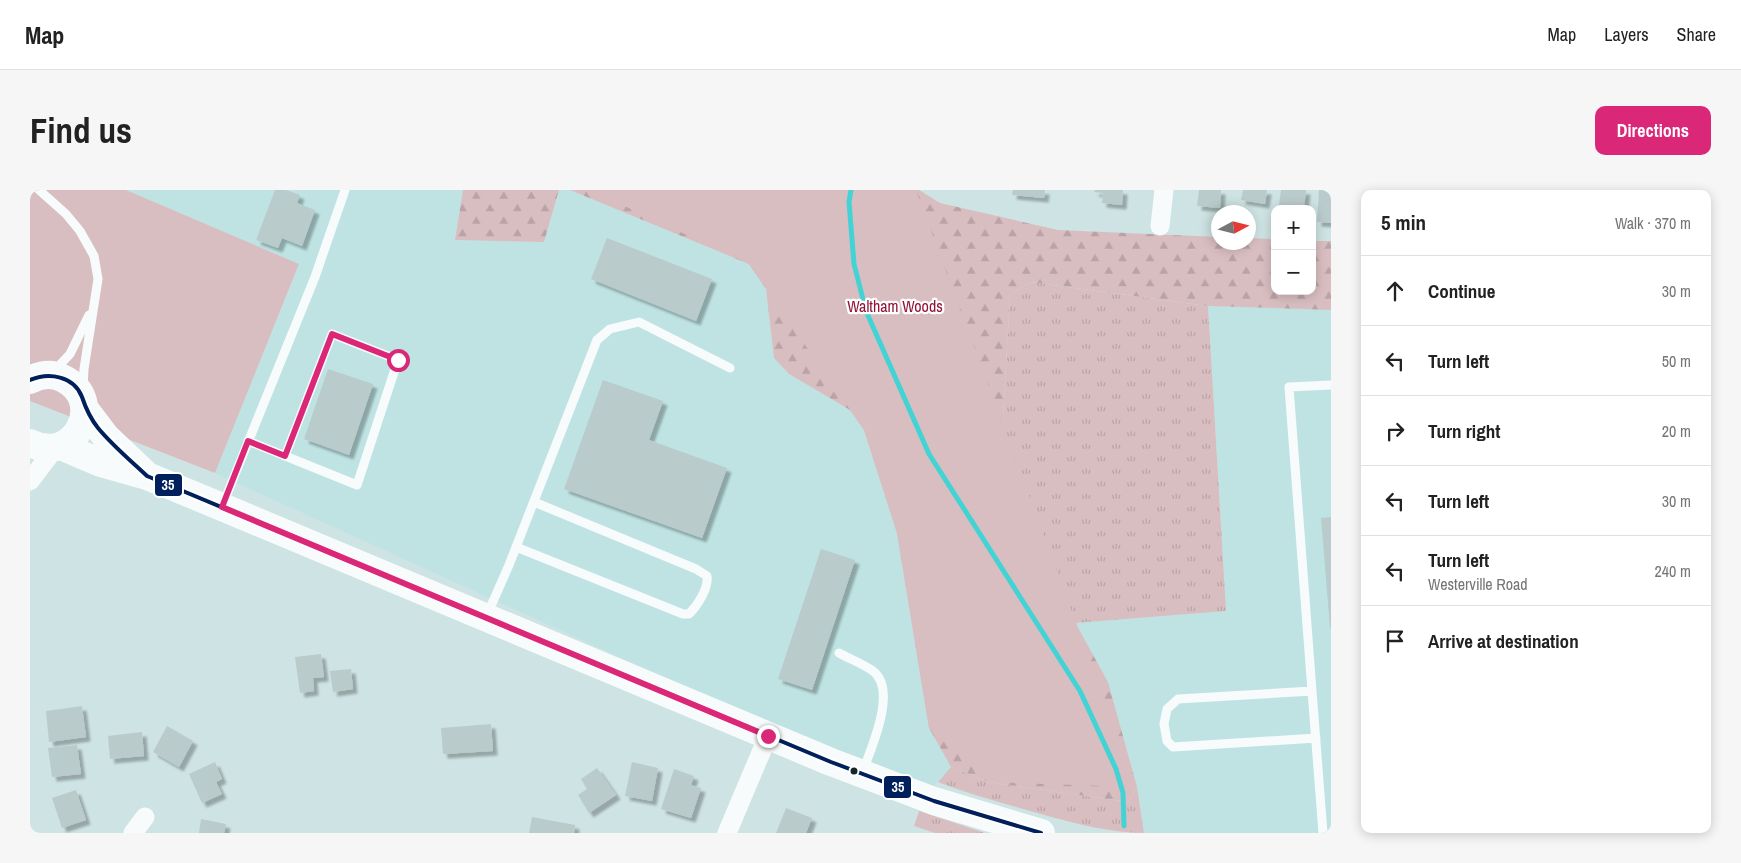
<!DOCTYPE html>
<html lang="en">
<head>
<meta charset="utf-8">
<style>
	body { margin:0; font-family:"Archivo Narrow",sans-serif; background:#f6f6f6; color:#222 }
	.controls { position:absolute; right:15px; top:15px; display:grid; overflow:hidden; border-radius:10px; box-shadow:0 2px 12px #0003 }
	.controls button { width:45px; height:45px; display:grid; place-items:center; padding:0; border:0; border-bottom:1px solid #e0e0e0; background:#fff; color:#222; font:25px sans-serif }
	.compass { position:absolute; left:1181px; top:15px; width:45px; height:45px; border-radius:50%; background:#fff; box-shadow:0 2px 12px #0003; rotate:83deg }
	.stop { position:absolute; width:15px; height:15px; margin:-11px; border:4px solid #db2777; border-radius:50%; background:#fff }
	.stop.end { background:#db2777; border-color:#fff; box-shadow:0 1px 5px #0008 }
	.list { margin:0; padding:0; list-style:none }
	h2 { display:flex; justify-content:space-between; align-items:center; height:65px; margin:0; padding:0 20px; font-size:21px }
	h2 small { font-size:16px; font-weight:400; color:#767676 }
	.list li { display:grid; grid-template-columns:32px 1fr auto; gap:15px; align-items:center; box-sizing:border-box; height:70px; padding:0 20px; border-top:1px solid #e0e0e0 }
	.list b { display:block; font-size:19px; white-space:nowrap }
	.list p { margin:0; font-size:16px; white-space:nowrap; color:#767676 }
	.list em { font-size:16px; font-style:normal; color:#767676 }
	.icon { flex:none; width:28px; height:28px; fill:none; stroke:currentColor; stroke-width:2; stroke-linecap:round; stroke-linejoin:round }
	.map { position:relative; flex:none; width:1301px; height:643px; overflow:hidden; border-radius:10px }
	header { display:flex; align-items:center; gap:30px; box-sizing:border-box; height:70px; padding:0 25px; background:#fff; border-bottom:1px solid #e0e0e0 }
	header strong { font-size:24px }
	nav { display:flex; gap:28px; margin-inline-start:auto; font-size:18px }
	.intro { display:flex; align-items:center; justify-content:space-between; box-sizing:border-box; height:120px; padding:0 30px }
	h1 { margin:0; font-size:35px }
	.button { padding:12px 22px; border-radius:10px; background:#db2777; color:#fff; font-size:18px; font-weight:700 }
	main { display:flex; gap:30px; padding:0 30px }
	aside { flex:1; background:#fff; border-radius:10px; box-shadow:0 2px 12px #0003 }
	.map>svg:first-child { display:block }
	.built { fill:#bfe3e3 }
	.grass { fill:url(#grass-tufts) }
	.forest { fill:url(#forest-firs) }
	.pitch { fill:#d9bec1 }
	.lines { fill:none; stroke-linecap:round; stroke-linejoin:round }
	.stream { stroke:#43d3d4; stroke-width:5 }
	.building { fill:#bacbcb; filter:url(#shadow) }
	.lane { stroke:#f8fbfb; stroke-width:9 }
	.street { stroke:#f8fbfb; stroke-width:19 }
	.primary { stroke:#f8fbfb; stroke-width:28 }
	.bus-1-casing { stroke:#fff; stroke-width:8 }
	.bus-1 { stroke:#00205b; stroke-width:4 }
	.route { stroke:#db2777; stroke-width:6 }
	.bus-dot { fill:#162525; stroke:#fff; stroke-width:2 }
	.labels { text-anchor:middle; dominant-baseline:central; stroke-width:4.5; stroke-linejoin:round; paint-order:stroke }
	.park-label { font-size:16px; fill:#921237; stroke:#fff }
	.line-badge { stroke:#fff; stroke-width:2 }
	.badge-label { font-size:14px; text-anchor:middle; font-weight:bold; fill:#fff }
</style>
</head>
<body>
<header>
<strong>Map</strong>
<nav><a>Map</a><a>Layers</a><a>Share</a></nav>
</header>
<div class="intro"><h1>Find us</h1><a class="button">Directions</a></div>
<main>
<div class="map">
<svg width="1301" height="643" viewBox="0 0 1301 643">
	<defs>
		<pattern id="grass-tufts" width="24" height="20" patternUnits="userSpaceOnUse" patternTransform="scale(1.25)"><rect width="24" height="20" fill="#d9bec1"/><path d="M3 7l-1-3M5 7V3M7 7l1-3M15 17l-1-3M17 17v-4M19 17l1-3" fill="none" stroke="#baa3a6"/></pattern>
		<pattern id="forest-firs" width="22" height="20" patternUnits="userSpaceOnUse" patternTransform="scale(1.25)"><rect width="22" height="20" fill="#d9bec1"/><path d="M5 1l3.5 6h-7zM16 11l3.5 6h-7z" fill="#baa3a6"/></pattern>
		<filter id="shadow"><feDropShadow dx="4.5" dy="4.5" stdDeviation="1" flood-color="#0004"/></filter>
	</defs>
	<rect width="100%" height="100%" fill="#cee3e3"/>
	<!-- built -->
	<path class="built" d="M96 0H433L425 50 514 52 529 0H540L719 74 736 99 744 168 759 184 820 220 834 240 867 343 899 538 921 577 895 606 185 283 269 75Z
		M1178 116 1301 120V643H1114L1107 597 1045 433 1196 421Z"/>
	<!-- grass -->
	<path class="grass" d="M1000 92 1178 116 1196 421 1045 433 971 261 980 105Z
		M921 577 959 592 1098 612 1107 597 1114 643C1079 643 1044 633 1011 624 976 614 942 605 908 592Z
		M889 621 955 643H905L884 636Z"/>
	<!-- forest -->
	<path class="forest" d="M433 0H529L514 52 425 50Z
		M540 0H889L910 13 1028 40 1188 47V52H1218L1219 48 1245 49V101H1282V51H1301V120L1178 116 1000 92 980 105 971 261 977 309 1078 492 1107 597 1098 612 959 592 921 577 899 538 867 343 834 240 820 220 759 184 744 168 736 99 719 74Z"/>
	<!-- pitch -->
	<path class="pitch" d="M0 0H96L269 74 185 283 0 211Z
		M560 0H886L1107 597 959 592 899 538 867 343 834 240 719 74Z"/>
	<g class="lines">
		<!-- stream -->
		<path class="stream" d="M821 0 819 12 824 74 836 121 899 264 1050 501 1086 579 1093 603 1094 636"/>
	</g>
	<!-- building -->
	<path class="building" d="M245 0H256L270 5 267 13 285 20 272 56 252 48 248 58 226 50Z
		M983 0H1015L1014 8 982 5Z
		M1065 0H1093L1092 15 1072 13 1073 3 1064 2Z
		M1169 0H1191L1190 18 1167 16Z
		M1213 0H1237L1235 14 1211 10Z
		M1251 0H1276L1274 18 1249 15Z
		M1289 0H1301V33L1287 32Z
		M577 48 682 89 666 131 561 89Z
		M298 179 343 194 319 265 274 249Z
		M573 190 633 211 619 250 697 278 672 348 534 299Z
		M1301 327V438H1300L1291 328Z
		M791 359 825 370 782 500 748 489Z
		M291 464 294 487 283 488 284 501 270 503 265 467Z
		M321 479 323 499 303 502 300 481Z
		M52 516 56 547 19 552 16 521Z
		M461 534 463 561 413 564 411 538Z
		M137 536 163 551 149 577 123 562Z
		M112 542 114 566 80 569 78 546Z
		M47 555 51 584 22 587 18 558Z
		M185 572 192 589 186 592 192 604 172 613 159 584Z
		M602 572 628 578 622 611 595 606Z
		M567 578 586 605 559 623 548 605 557 599 551 589Z
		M644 579 664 586 661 595 671 598 661 628 631 619Z
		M46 600 56 630 32 638 22 608Z
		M756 618 782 628 776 643H746Z
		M502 627 545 635 544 643H499Z
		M171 629 196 634 194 643H169Z"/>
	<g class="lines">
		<!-- lane -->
		<path class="lane" d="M9 0 36 24 50 41 64 66 68 89 54 179 53 197
			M24 181 40 164 59 125
			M218 251 327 295 368 170 302 144 255 266
			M193 314 285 87 315 0
			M486 357 653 424H659C667 416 679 398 677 386L666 379 504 312
			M457 425 479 375 567 150 580 139 609 132 700 178
			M809 463C820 469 833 474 843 481 868 500 841 558 833 581
			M1282 501 1259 197 1301 195
			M1286 548 1143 557 1137 551 1134 534 1137 519 1148 509 1282 501 1293 643"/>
		<!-- street -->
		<path class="street" d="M1130 36 1134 0
			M0 291 25 258
			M103 643 115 627
			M697 643 738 546"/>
		<!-- primary -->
		<path class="primary" d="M0 190C11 184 23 183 34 189 77 211 45 276 0 253
			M54 218 76 247 114 283
			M31 256 71 273 117 286 192 317 801 572 904 611 1011 643"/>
		<defs>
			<path id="bus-1" d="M0 190C19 182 44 186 52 207 56 219 60 228 68 238 83 256 100 270 117 286L801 572 904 611 1011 643"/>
		</defs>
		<!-- bus-1 casing -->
		<use href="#bus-1" class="bus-1-casing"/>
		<!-- bus-1 -->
		<use href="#bus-1" class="bus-1"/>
	</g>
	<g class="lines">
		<!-- route -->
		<path class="route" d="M368 170 302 144 255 266 218 251 192 317 738 546"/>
	</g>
	<!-- markers -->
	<circle class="bus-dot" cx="824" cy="581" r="4.5"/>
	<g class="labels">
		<!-- park labels -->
		<g class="park-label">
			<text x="865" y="116">Waltham Woods</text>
		</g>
	</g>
	<g class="line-badge">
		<rect x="124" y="283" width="29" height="24" rx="5" fill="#00205b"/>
		<rect x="853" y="585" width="29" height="24" rx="5" fill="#00205b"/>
	</g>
	<g class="badge-label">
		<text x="138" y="300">35</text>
		<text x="868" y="602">35</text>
	</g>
</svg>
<div class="controls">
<button>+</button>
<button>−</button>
</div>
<svg class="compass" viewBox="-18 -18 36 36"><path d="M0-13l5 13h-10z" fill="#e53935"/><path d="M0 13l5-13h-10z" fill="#767676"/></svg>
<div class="stop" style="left:368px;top:170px"></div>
<div class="stop end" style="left:738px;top:546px"></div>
</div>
<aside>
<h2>5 min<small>Walk · 370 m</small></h2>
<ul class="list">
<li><svg class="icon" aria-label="ahead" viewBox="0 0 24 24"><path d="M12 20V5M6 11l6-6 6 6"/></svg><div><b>Continue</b></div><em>30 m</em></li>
<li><svg class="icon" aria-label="left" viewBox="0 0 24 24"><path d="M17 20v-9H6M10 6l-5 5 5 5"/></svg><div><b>Turn left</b></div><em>50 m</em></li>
<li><svg class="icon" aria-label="right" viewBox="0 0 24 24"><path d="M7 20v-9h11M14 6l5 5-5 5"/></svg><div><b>Turn right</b></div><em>20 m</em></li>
<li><svg class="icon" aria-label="left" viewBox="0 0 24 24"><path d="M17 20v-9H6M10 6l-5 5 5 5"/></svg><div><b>Turn left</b></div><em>30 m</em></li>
<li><svg class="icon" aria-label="left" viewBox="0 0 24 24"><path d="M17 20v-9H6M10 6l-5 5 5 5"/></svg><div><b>Turn left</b><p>Westerville Road</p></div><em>240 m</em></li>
<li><svg class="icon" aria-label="arrive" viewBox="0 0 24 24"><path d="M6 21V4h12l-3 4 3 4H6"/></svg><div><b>Arrive at destination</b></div></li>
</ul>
</aside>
</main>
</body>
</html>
